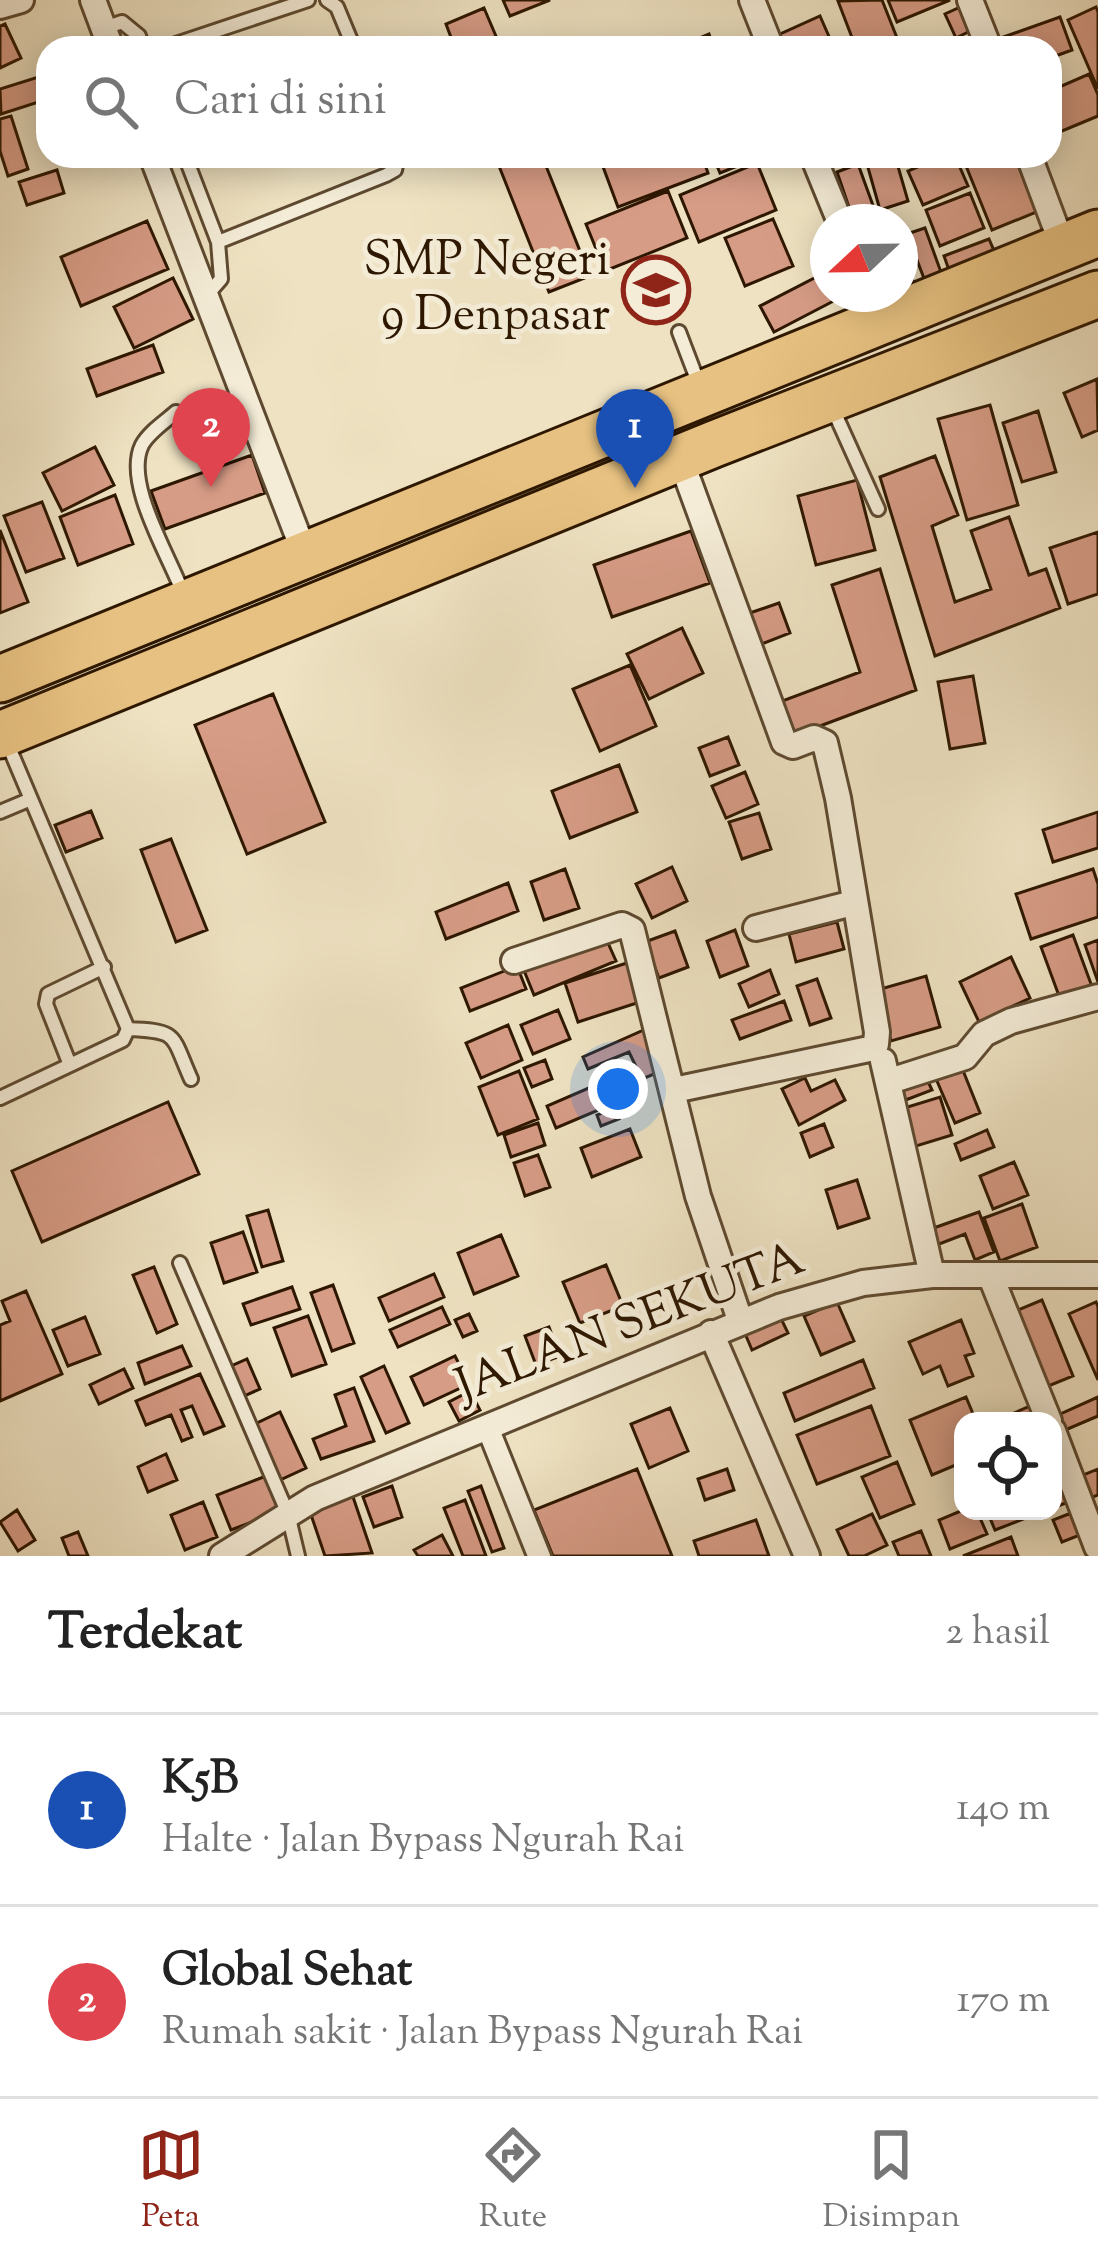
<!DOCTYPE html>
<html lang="id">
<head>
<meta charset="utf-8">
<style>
	body { margin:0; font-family:"Sorts Mill Goudy",serif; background:#f2f2f2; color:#222 }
	.controls { position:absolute; right:36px; bottom:36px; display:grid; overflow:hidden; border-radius:24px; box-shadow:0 6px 30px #0003 }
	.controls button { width:108px; height:108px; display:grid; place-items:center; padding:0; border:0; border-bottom:3px solid #e0e0e0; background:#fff; color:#222; font:60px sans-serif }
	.compass { position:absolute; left:810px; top:204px; width:108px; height:108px; border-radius:50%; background:#fff; box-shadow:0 6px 30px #0003; rotate:248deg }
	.you { position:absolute; left:618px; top:1089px; width:42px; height:42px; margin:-30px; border:9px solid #fff; border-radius:50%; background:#1a73e8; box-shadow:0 0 0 18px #1a73e833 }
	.badge { display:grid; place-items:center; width:78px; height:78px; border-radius:50%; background:#8f2418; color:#fff; font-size:39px; font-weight:700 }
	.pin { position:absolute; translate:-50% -99px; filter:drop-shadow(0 3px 6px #0008) }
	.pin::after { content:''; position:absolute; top:63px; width:42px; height:36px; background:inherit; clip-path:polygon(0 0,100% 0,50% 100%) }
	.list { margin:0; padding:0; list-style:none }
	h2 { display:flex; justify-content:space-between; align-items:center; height:156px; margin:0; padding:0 48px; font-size:51px }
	h2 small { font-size:39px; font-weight:400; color:#767676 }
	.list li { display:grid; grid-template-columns:78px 1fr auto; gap:36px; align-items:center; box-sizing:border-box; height:192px; padding:0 48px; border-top:3px solid #e0e0e0 }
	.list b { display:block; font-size:45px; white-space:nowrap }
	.list p { margin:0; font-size:39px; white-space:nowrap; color:#767676 }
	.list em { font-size:39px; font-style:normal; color:#767676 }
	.icon { flex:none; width:66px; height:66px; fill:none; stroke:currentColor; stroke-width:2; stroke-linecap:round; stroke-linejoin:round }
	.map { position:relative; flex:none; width:1098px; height:1556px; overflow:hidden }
	.search { position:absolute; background:#fff; box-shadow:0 6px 30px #0003; left:36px; right:36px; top:36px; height:132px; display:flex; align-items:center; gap:30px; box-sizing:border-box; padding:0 42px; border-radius:36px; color:#767676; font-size:45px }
	.sheet { height:540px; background:#fff }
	nav { display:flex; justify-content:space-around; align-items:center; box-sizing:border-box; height:168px; border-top:3px solid #e0e0e0; background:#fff; font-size:33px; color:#767676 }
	nav a { display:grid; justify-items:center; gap:6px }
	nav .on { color:#8f2418 }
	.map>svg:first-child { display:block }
	.building { fill:#d79c86; stroke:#2e1700; stroke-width:3 }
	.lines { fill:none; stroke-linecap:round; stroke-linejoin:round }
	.lane-casing { stroke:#5e4a30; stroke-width:18 }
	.street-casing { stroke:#5e4a30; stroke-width:30 }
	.highway-casing { stroke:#2e1700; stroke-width:51 }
	.lane { stroke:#f4ecd7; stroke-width:12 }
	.street { stroke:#f4ecd7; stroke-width:24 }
	.highway { stroke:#e7c181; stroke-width:45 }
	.labels { text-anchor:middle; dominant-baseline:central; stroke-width:10; stroke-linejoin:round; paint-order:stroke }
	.poi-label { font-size:48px; fill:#2e1700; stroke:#f4ecd7; text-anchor:end }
	.street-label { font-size:48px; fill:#2e1700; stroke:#f4ecd7 }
</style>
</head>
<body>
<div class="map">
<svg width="1098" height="1556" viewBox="0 0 1098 1556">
	<rect width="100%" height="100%" fill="#eee2c2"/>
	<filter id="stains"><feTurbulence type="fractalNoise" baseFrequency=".00167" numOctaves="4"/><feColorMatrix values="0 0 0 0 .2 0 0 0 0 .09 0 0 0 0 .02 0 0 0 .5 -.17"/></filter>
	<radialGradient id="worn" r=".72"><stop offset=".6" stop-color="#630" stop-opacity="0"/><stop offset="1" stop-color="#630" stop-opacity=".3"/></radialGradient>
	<!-- building -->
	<path class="building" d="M503 0H550L510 16Z
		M882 0 901 48H856L838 1Z
		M888 0H950L897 22Z
		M967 4 978 27 956 38 945 14Z
		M1096 7 1098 12V89L1068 20Z
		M484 8 501 48H455L446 24Z
		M820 16 834 48H784L778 35Z
		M1060 17 1072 50 1050 58V48H998L995 40Z
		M5 24 21 58 0 68V26Z
		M709 34 714 48H676Z
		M48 74V99L1 114 0 89Z
		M1089 74 1098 95V116L1050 136V91Z
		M11 116 28 169 8 176 0 151V119Z
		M495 156H542L590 276 549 292Z
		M599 156H702L708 173 618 207Z
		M713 156H760V157L720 173Z
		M895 156 908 201 880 210 867 164Z
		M943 156H955L968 186 923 205 908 171Z
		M962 156H1016L1039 211 992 230Z
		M757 163 776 210 699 242 680 195Z
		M858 164 879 222H854L837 172Z
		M57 170 64 193 27 205 19 182Z
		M668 191 687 238 605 271 586 224Z
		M970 193 984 228 940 246 926 210Z
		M773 219 793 266 745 286 725 238Z
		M147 221 168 269 81 306 61 257Z
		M925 228 942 275 925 281 907 234Z
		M989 239 995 253 949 270 944 256Z
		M900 249 913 282 900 287Z
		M828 271V294H847L774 332 760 306Z
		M173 278 193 319 134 348 114 307Z
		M153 345 163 372 97 396 87 369Z
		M1097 379 1098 430 1082 437 1064 393Z
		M990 405 1018 505 967 520 938 419Z
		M1038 411 1056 472 1022 482 1003 423Z
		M95 447 114 485 62 511 43 473Z
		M252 455 265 493 165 529 151 491Z
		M935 456 958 515 932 526 955 602 991 589 971 531 1009 517 1029 575 1046 569 1060 608 935 656 880 477Z
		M857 480 875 550 816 565 798 496Z
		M115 495 133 544 78 565 60 517Z
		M42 502 64 558 26 572 4 516Z
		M0 530 28 602 0 613Z
		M691 531 710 583 612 617 594 565Z
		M1098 532V594L1068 604 1050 548Z
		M880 569 916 690 788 738 774 704 860 672 832 585Z
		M779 603 790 633 759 645 747 614Z
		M682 628 703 673 649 699 627 654Z
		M630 665 656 726 600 751 573 689Z
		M973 676 985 743 950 749 938 682Z
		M273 694 325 822 247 854 195 725Z
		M728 737 739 765 710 776 699 748Z
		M619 765 637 812 570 838 552 791Z
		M745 772 758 804 726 818 712 786Z
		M91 811 102 838 66 852 55 825Z
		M1098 812V848L1053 862 1043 830Z
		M759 813 771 849 742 859 729 822Z
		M171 839 207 930 176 942 141 850Z
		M672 867 687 901 652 918 636 884Z
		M565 869 579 908 544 920 531 882Z
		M1093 869 1098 884V917L1031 939 1016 894Z
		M508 883 518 911 446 939 436 912Z
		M837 922 844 949 796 962 789 934Z
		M735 930 748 966 720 977 707 941Z
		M675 931 688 967 659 978 645 942Z
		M604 934 616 961 534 995 523 968Z
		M1073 935 1094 992 1062 1004 1041 947Z
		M1098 940V982L1085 945Z
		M1011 957 1030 998 979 1022 960 982Z
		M630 962 643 1001 578 1022 565 983Z
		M517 966 526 989 470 1011 461 988Z
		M770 970 779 994 749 1007 739 984Z
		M926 976 940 1027 891 1041 877 990Z
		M817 979 831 1018 810 1025 797 986Z
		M784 1001 791 1020 740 1039 732 1020Z
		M558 1010 570 1039 533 1054 521 1025Z
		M508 1025 522 1060 481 1078 466 1043Z
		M646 1029 664 1070 642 1079 629 1052 588 1069 583 1057Z
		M545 1060 552 1079 532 1087 524 1068Z
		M960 1063 980 1113 955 1123 934 1074Z
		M519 1071 538 1119 498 1135 479 1087Z
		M925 1075 932 1090 903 1101 897 1086Z
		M805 1078 811 1091 835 1080 845 1100 799 1125 782 1089Z
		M598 1084 608 1106 556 1128 547 1106Z
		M940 1097 952 1135 913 1147 901 1109Z
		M168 1102 199 1174 42 1242 12 1171Z
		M615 1108 619 1119 601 1126 597 1115Z
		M538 1123 545 1145 511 1157 504 1135Z
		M824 1124 833 1147 810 1157 801 1133Z
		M630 1129 641 1157 592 1177 581 1148Z
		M987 1130 994 1147 961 1160 955 1144Z
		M538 1155 550 1187 525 1196 514 1163Z
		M1014 1162 1028 1195 993 1209 980 1176Z
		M857 1180 869 1218 838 1228 826 1190Z
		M1022 1204 1037 1247 1000 1261 984 1218Z
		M268 1210 283 1261 262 1267 247 1216Z
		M979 1212 994 1252 975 1260 965 1234 934 1246 928 1230Z
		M243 1232 257 1272 224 1283 211 1243Z
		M501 1235 518 1276 474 1294 458 1253Z
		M606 1265 623 1306 580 1323 563 1282Z
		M154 1267 177 1324 157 1333 133 1275Z
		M434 1274 444 1297 389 1321 379 1298Z
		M333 1285 354 1343 332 1351 311 1293Z
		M292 1287 300 1309 251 1325 243 1304Z
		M26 1291 62 1374 0 1401V1325L10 1321 2 1301Z
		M1042 1300 1073 1376 1041 1389 1011 1313Z
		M837 1302 854 1341 821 1355 804 1316Z
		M1096 1302 1098 1307V1380L1069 1314Z
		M442 1307 450 1324 398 1347 390 1330Z
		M776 1308 788 1333 752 1350 741 1324Z
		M469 1314 477 1331 463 1337 455 1320Z
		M308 1316 326 1364 292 1376 274 1328Z
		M85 1317 100 1354 68 1366 53 1330Z
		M961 1320 974 1353 965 1356 973 1376 948 1386 940 1366 923 1374 909 1342Z
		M549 1327 560 1356 536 1365 525 1336Z
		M182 1346 191 1366 145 1384 138 1363Z
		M455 1356 469 1384 424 1405 411 1377Z
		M247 1359 260 1389 235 1400 222 1370Z
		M863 1360 874 1388 795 1421 784 1393Z
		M384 1366 409 1423 386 1433 361 1377Z
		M124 1369 133 1388 99 1404 90 1385Z
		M200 1374 224 1426 204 1434 192 1406 181 1410 192 1437 182 1441 171 1415 146 1425 136 1401Z
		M354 1388 374 1441 321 1459 313 1439 346 1426 335 1395Z
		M470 1391 480 1410 459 1421 449 1402Z
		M966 1397 976 1421H963V1462L932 1475 910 1420Z
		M1098 1397V1416L1063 1431 1056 1416Z
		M871 1406 890 1456 817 1484 797 1435Z
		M1030 1406 1036 1421H1007L1005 1417Z
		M670 1408 688 1451 649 1468 631 1424Z
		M280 1412 306 1468 280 1480 255 1424Z
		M166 1454 177 1480 148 1492 138 1467Z
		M1053 1456 1071 1501 1053 1508Z
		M897 1462 914 1504 880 1518 862 1477Z
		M637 1469 672 1556H553L534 1510Z
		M727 1469 734 1490 705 1500 698 1479Z
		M1098 1469V1495L1088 1499 1078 1477Z
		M266 1476 280 1511 231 1530 217 1495Z
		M392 1486 402 1517 374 1527 363 1497Z
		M481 1486 504 1548 492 1552 468 1491Z
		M350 1488 372 1553 325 1556 307 1503Z
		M465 1500 486 1556H463L444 1508Z
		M203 1502 217 1537 185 1550 171 1515Z
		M17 1510 35 1540 18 1551 0 1522Z
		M963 1510 977 1511 987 1534 950 1549 939 1520Z
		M987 1511H1023L1026 1518 995 1530Z
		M1071 1513 1080 1535 1062 1542 1053 1520Z
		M872 1514 887 1545 864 1556H849L837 1530Z
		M756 1520 769 1556H699L694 1541Z
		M921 1531 931 1556H899L893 1542Z
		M78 1532 88 1556H69L62 1538Z
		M442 1535 453 1556H418L414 1550Z
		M1011 1537 1018 1556H963Z"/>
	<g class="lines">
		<defs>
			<path id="lane" d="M327 0 337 7 354 48
				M105 28 122 22 139 36 143 48
				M164 48 308 0
				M185 156 218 242 221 279 206 296
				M218 242 386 175 395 170 398 156
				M679 332 700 387
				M832 407 878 509
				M176 412C165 422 149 432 142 445 123 484 171 558 184 596
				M0 812 31 799
				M128 1029C179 1031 171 1034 191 1079
				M70 1065 46 1004 48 994 104 967
				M0 1098 123 1040 128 1029 6 740
				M180 1263 288 1514 298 1556
				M491 1424 544 1556
				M483 1428 534 1556"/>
			<path id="street" d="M93 0 111 48
				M752 0 771 48
				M970 0 989 48
				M0 6 21 0
				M152 156 306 557
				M813 156 840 222
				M1029 156 1063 247
				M868 294 879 322
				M756 928 853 903
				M514 961 622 925 632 930 698 1196 740 1320
				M883 1061 932 1275
				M890 1081 965 1057 984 1034 1011 1021 1098 997
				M674 1090 869 1049 876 1044 877 1032 838 798 825 743 814 738 793 746 784 742 680 458
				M991 1277 1049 1421
				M711 1333 807 1556
				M1053 1431 1097 1547
				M222 1556 315 1498 779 1307 863 1283 932 1275H1098"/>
			<path id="highway" d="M0 679 1098 233
				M0 735 714 444 1098 294"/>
		</defs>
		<!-- lane casing -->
		<use href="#lane" class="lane-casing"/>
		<!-- street casing -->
		<use href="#street" class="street-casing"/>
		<!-- highway casing -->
		<use href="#highway" class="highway-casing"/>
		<!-- lane -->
		<use href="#lane" class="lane"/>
		<!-- street -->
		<use href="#street" class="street"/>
		<!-- highway -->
		<use href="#highway" class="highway"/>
	</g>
	<!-- icons -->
	<defs>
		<symbol id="school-ring" viewBox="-11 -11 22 22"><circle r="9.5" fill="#f4ecd7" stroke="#8f2418" stroke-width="1.5"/><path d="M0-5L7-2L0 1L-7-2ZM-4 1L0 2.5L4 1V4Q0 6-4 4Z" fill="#8f2418"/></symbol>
	</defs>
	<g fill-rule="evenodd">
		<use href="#school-ring" x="618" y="252" width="76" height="76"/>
	</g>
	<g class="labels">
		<!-- poi labels -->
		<g class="poi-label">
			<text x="610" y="262">SMP Negeri<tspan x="610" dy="55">9 Denpasar</tspan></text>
		</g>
		<!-- street labels -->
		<g class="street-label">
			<text transform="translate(631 1325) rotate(-21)">JALAN SEKUTA</text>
		</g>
	</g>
	<rect width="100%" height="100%" filter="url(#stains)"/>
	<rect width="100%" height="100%" fill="url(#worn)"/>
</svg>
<div class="controls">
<button><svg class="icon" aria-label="locate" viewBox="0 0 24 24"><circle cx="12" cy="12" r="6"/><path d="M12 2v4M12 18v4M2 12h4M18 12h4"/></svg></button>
</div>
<svg class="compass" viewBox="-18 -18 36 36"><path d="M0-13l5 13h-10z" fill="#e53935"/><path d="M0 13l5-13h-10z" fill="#767676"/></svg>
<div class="you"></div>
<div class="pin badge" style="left:635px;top:488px;background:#1a4fb4">1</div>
<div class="pin badge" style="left:211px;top:487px;background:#e0444e">2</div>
<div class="search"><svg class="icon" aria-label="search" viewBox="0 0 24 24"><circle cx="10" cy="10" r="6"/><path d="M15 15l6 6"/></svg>Cari di sini</div>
</div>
<section class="sheet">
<h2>Terdekat<small>2 hasil</small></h2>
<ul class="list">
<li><span class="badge" style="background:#1a4fb4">1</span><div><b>K5B</b><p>Halte · Jalan Bypass Ngurah Rai</p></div><em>140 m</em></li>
<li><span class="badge" style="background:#e0444e">2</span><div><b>Global Sehat</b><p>Rumah sakit · Jalan Bypass Ngurah Rai</p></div><em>170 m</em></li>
</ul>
</section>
<nav>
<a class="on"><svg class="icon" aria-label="map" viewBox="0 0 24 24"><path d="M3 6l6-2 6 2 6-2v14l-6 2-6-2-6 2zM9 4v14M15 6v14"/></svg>Peta</a>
<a><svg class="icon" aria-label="directions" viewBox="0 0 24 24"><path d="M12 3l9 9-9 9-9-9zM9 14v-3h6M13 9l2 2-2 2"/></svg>Rute</a>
<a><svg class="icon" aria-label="saved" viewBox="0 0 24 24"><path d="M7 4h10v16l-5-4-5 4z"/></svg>Disimpan</a>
</nav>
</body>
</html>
